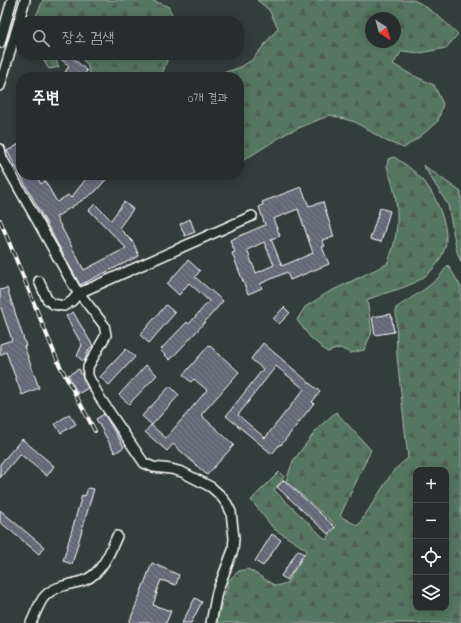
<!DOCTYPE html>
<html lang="ko">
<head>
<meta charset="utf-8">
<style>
	body { margin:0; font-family:"Indie Flower","Poor Story",sans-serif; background:#323a39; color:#f1f3f6 }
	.controls { position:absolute; right:12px; bottom:12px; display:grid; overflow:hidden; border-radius:8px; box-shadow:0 2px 10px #0003 }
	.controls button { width:36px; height:36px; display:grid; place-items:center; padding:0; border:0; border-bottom:1px solid #424a49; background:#262e2d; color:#f1f3f6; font:20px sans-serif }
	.compass { position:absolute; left:365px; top:12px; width:36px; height:36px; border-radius:50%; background:#262e2d; box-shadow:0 2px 10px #0003; rotate:143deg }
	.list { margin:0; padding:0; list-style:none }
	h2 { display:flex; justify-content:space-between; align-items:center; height:52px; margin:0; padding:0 16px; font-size:17px }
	h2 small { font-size:13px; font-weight:400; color:#a4a8aa }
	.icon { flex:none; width:22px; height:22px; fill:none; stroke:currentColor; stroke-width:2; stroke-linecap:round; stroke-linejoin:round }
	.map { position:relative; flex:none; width:461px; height:623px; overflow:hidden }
	.search { position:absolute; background:#262e2d; box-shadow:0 2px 10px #0003; left:16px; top:16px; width:228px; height:44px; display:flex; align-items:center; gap:10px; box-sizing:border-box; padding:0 14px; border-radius:16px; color:#a4a8aa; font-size:15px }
	.panel { position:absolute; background:#262e2d; box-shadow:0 2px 10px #0003; left:16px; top:72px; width:228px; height:108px; border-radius:16px }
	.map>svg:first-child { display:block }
	.forest { fill:url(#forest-firs); stroke:#aabab0; fill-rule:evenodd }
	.building { fill:url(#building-back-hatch); stroke:#fff; fill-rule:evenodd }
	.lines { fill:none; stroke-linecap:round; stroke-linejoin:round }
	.minor-casing { stroke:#fff; stroke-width:12 }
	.minor { stroke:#26332d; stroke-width:9 }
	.rail-casing { stroke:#fff; stroke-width:4 }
	.rail { stroke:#26332d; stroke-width:2.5; stroke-dasharray:8; stroke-linecap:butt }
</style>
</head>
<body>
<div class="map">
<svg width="461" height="623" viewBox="0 0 461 623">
	<defs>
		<pattern id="forest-firs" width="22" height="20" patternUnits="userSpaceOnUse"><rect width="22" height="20" fill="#547660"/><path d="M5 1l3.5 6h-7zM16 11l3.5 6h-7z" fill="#4f5d54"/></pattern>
		<pattern id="building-back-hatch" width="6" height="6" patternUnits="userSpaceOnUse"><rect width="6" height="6" fill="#626976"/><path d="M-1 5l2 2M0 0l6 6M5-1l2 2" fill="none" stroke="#7a808b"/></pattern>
	</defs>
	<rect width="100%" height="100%" fill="#323e3c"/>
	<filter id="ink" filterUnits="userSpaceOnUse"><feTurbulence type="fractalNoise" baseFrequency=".025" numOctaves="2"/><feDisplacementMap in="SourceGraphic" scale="8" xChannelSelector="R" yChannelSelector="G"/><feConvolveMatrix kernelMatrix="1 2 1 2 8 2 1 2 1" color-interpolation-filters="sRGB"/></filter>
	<g filter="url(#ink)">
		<!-- forest -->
		<path class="forest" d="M43 0H150L168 6 175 21H34Z
			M257 0H414C430 8 444 21 458 34L446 48 420 53 402 51 393 64 410 74 434 85 443 104 438 121 422 135 404 148 386 141 355 122 330 115 287 133 239 163V77H215L217 75 241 67 252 60 278 28 269 10ZM371 18H395V42H371Z
			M40 55H56L55 57 59 67 49 69Z
			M78 55H169L161 77H87L90 75 87 64Z
			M394 157C406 164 417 173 426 184 436 197 447 223 446 239 446 250 439 263 431 271 412 289 389 290 367 300L372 332 364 350 351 353 340 348 327 352 310 337 297 320 305 307 329 292 387 264C396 244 399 224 396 202 395 190 390 177 387 166L388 159Z
			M423 165 461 192V262L457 252 448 205Z
			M191 175H220L214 179 192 180Z
			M448 265 461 287V623H216L229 580 239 571 248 569 276 586 287 583 307 550 274 529 251 500 279 472 284 477 274 490 326 540 337 526 286 481 293 461 318 428 336 412 371 450 340 516 358 526 394 470 408 458 397 356 396 308C410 298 426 290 438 278 442 274 445 269 448 265ZM416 470H446V608H416Z"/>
		<!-- building -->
		<path class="building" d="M56 55H70L87 71 82 77 77 73 74 77H62L69 66Z
			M21 143V175H36L41 184 45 181 57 202 68 195 71 198 89 175H110L95 192 56 217 84 270 126 248 89 210 95 204 111 220 124 202 133 209 119 228 133 242 139 256 80 285 7 151Z
			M301 187 309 206 323 202 334 237 322 240 325 246 322 247 329 264 290 280 287 272 260 284 262 288 248 294 232 253 235 252 230 240 265 225 259 207 263 205 262 202ZM298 209 313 253 282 266 271 239 280 236 273 219ZM264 242 274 265 256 273 247 250Z
			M380 208 390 211 381 242 370 239Z
			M190 219 195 232 185 236 180 224Z
			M188 260 200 271 195 277 223 301 197 331 170 360 160 350 187 322 189 324 209 301 189 283 179 295 167 284Z
			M7 288 26 346H24L39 388 22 395 6 352 0 355V344L12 340 0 305V290Z
			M166 305 175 313 149 343 140 335Z
			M284 307 290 313 279 324 273 319Z
			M73 312 93 346 89 349 84 362 77 356 82 345 66 316Z
			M391 314 394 332 375 335 372 317Z
			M263 343 320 392 312 402 314 403 281 445 280 444 272 454 226 416 263 369 251 359ZM276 366 304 389 265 438 238 415Z
			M209 345 239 372 201 415 234 445 207 475 173 444 167 451 145 432 151 425 166 438 207 390 194 379 191 382 183 375Z
			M126 349 135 357 109 385 100 377Z
			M146 365 157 375 129 404 119 395Z
			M79 369 88 388 78 394 68 375Z
			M170 386 179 395 152 425 142 416Z
			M69 414 76 424 61 433 55 424Z
			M104 414 124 447 115 453 96 419Z
			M22 439 54 466 47 476 20 454 0 478V464Z
			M284 480 335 527 328 534 277 487Z
			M88 488 94 489 72 564 63 561 82 495 85 496Z
			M0 510 44 547 39 554 0 522Z
			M272 534 281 540 263 566 255 561Z
			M298 550 304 554 287 580 281 576Z
			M152 563 179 575 176 585 161 580 156 593H157L153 605 171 611 166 623H129Z
			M195 598 202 602 191 623H182Z"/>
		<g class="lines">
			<defs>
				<path id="minor" d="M0 43 12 0
					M0 86 25 0
					M0 149 2 158 75 288 104 325 106 335 98 349 88 367V376L100 398 144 463 153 467 171 469 182 472 211 487 220 495 227 504 231 512 234 538 233 550 217 592 211 623
					M39 281 47 299 53 304 64 306 72 301 79 293 252 216
					M31 623C35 615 39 602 45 596 55 585 72 585 85 580 102 573 110 552 117 536"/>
			</defs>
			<!-- minor casing -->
			<use href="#minor" class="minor-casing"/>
			<!-- minor -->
			<use href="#minor" class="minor"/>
			<defs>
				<path id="rail" d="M0 220 49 340 59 364 95 431"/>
			</defs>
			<!-- rail casing -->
			<use href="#rail" class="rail-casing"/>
			<!-- rail -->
			<use href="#rail" class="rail"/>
		</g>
	</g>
</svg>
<div class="controls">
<button>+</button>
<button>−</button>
<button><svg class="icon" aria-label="locate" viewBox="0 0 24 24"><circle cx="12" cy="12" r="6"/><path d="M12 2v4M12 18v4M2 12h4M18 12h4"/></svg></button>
<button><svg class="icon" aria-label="layers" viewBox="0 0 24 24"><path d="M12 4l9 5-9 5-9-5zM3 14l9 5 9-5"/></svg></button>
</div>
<svg class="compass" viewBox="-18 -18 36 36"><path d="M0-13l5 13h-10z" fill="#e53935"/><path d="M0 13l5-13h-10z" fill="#a4a8aa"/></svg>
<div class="search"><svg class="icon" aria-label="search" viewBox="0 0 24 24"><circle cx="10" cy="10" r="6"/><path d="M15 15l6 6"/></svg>장소 검색</div>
<section class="panel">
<h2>주변<small>0개 결과</small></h2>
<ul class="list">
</ul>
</section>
</div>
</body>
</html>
